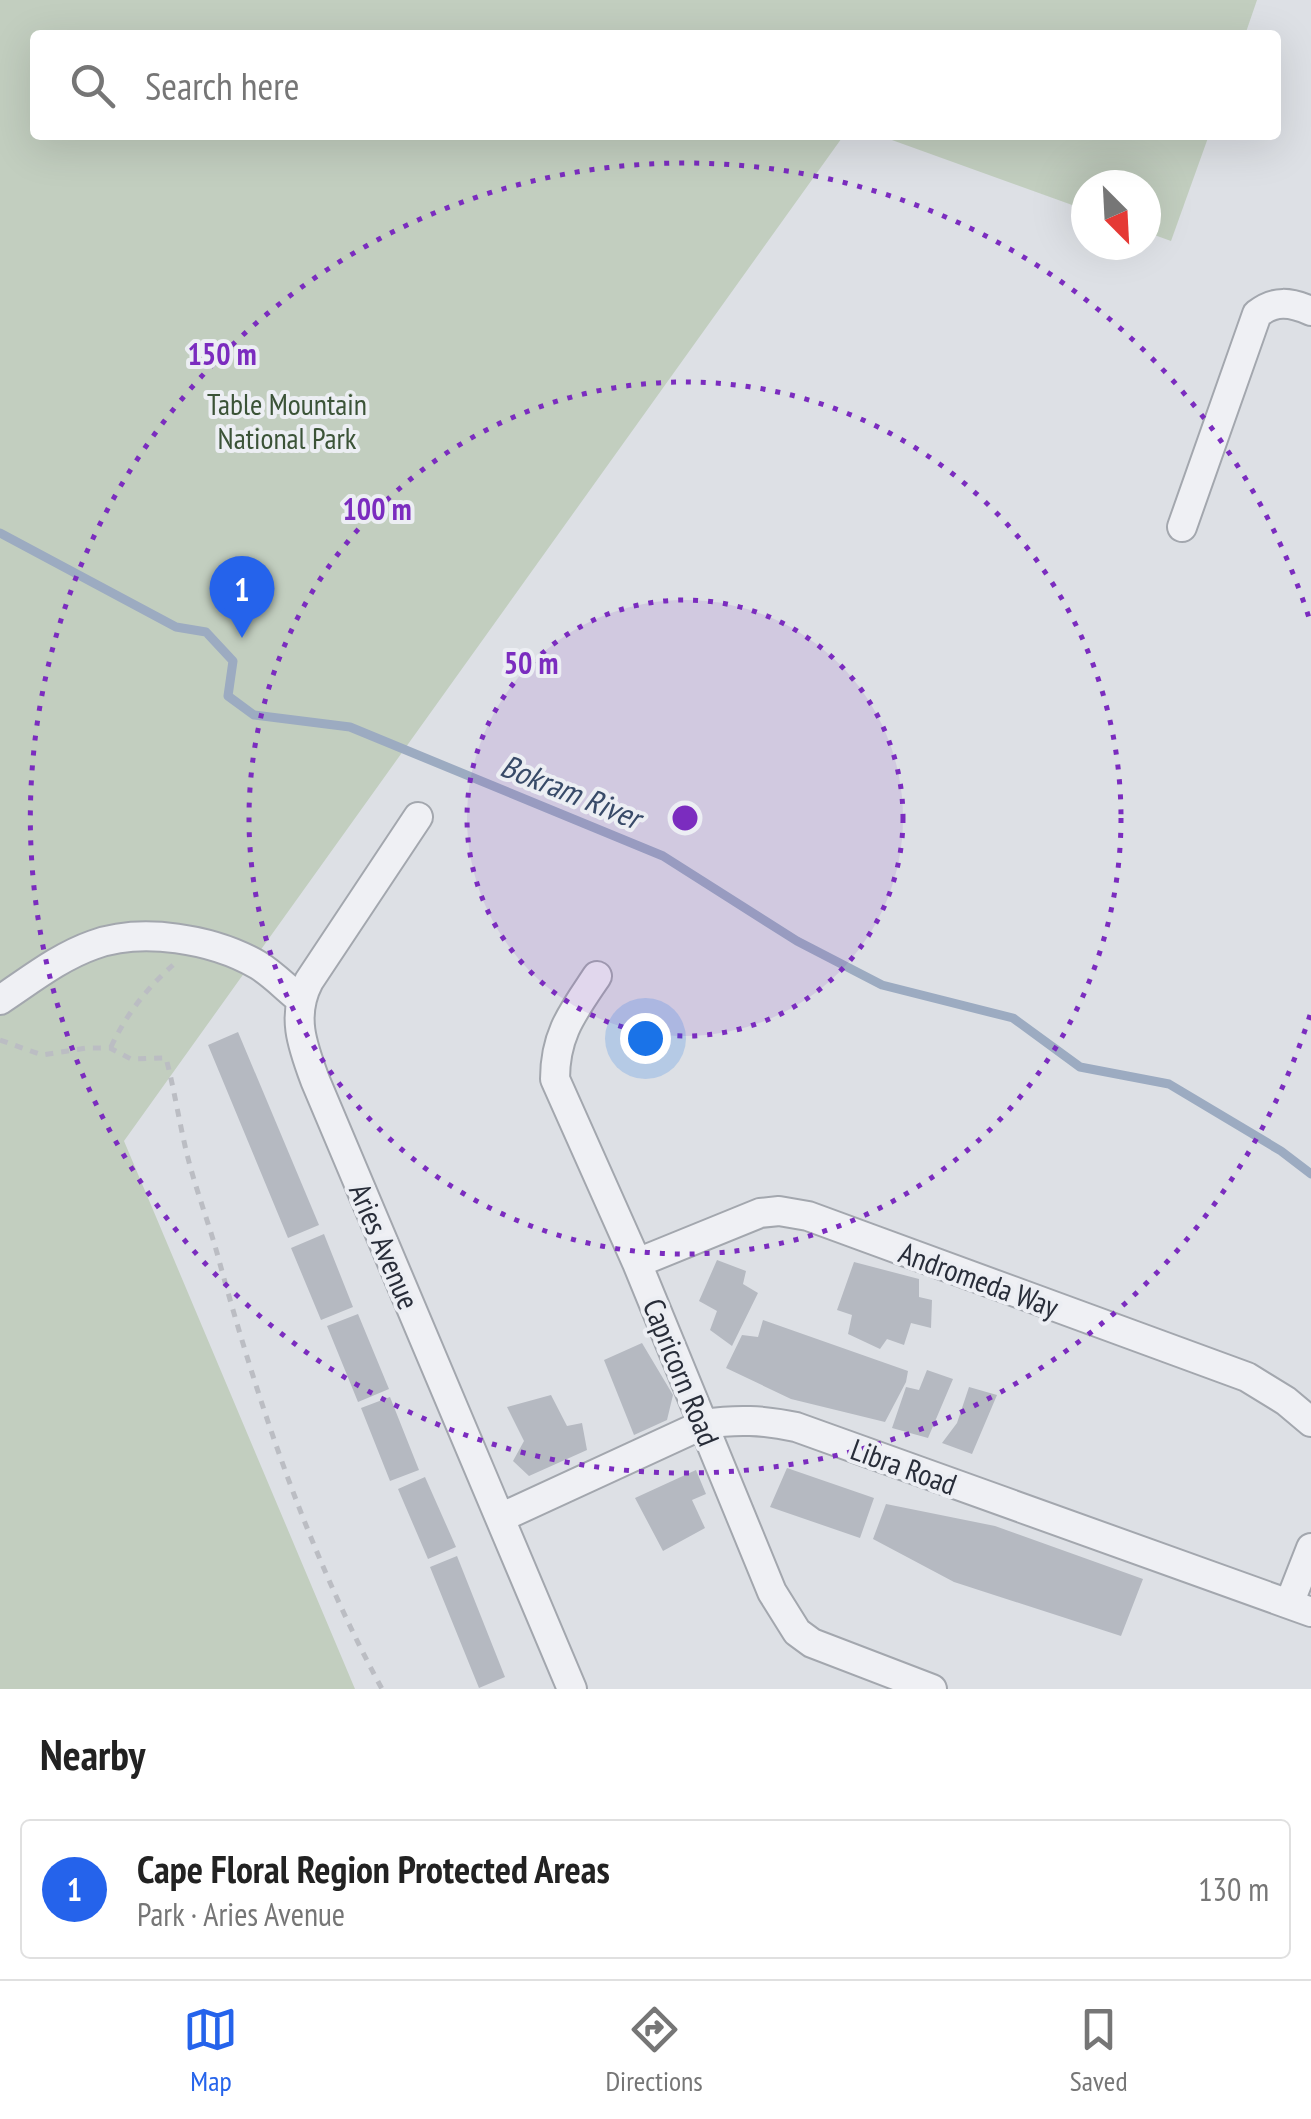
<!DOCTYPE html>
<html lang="en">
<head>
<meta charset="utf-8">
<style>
	body { margin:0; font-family:"PT Sans Narrow",sans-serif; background:#f6f6f6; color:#222 }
	.compass { position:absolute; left:1071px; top:170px; width:90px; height:90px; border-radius:50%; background:#fff; box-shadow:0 10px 40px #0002; rotate:156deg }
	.you { position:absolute; left:645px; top:1038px; width:35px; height:35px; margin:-25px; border:8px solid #fff; border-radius:50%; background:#1a73e8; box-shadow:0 0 0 15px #1a73e833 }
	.badge { display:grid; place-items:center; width:65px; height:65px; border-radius:50%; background:#2563eb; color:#fff; font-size:32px; font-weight:700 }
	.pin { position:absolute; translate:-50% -82px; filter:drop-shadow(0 2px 5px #0008) }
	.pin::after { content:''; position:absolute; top:52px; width:35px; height:30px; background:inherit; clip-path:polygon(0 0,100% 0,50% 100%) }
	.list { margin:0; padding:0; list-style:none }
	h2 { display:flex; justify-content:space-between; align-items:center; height:130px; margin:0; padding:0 40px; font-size:42px }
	h2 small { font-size:32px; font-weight:400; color:#767676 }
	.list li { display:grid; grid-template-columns:65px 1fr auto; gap:30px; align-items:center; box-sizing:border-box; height:140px; margin:0 20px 20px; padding:0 20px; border:2px solid #e0e0e0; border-radius:10px }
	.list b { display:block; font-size:38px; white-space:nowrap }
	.list p { margin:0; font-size:32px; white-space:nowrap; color:#767676 }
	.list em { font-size:32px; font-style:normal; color:#767676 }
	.icon { flex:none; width:55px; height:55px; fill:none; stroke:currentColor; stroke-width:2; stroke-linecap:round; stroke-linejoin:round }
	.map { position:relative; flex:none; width:1311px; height:1689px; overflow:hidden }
	.search { position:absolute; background:#fff; box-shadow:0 10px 40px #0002; left:30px; right:30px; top:30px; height:110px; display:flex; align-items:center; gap:25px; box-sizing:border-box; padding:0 35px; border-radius:10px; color:#767676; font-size:38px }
	.sheet { height:290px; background:#fff }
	nav { display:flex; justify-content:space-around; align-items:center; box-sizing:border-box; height:140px; border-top:2px solid #e0e0e0; background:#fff; font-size:28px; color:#767676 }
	nav a { display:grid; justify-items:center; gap:5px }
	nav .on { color:#2563eb }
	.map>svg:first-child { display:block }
	.green { fill:#c2cebf }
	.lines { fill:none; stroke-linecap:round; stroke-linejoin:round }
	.stream { stroke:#9cabc1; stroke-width:9 }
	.building { fill:#b5b9c1 }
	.street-casing { stroke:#a3a7ae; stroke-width:32 }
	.path { stroke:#bbbdc3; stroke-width:5; stroke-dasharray:8 8; stroke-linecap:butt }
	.street { stroke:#eff0f4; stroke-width:28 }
	.ring { fill:none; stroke:#7b2cbf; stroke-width:5; stroke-dasharray:5 10 }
	.labels { text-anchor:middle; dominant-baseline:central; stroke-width:8; stroke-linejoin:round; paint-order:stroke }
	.park-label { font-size:30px; fill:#3b5337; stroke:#eceef3 }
	.street-label { font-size:30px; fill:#282d39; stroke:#eceef3 }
	.water-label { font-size:32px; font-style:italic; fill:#384a68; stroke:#eceef3 }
	.centre { fill:#7b2cbf; stroke:#eceef3; stroke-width:5 }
	.ring-label { font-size:30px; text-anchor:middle; font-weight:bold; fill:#7b2cbf; stroke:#eceef3; stroke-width:8; stroke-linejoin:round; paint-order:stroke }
</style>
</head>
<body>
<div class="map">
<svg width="1311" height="1689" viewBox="0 0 1311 1689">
	<rect width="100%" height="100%" fill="#dde0e5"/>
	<!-- green -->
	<path class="green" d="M0 0H1257L1245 35H35V135H844L124 1141 355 1689H0Z
		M878 135H1209L1171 241 1146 232V185H1086V210Z"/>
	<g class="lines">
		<!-- stream -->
		<path class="stream" d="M0 533 176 627 206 632 233 661 228 696 254 715 350 727 663 856 797 941 882 985 1013 1018 1080 1067 1169 1084 1281 1151 1311 1174"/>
	</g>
	<!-- building -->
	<path class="building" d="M238 1032 319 1225 288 1238 208 1045Z
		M324 1234 353 1307 321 1320 291 1248Z
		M717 1260 746 1271 743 1284 758 1293 732 1346 710 1330 717 1311 699 1301Z
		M854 1262 919 1279V1297L932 1300 931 1328 911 1323 904 1345 887 1339 880 1349 848 1334 852 1315 837 1310Z
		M358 1314 389 1389 358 1402 327 1326Z
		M763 1320 908 1371 906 1382 885 1422 791 1399 726 1368 742 1335 758 1337Z
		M642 1343 673 1395 667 1420 634 1435 604 1360Z
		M927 1370 953 1379 928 1438 892 1428 906 1387 919 1390Z
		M969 1387 997 1395 972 1454 942 1443 957 1423Z
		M551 1395 567 1426 582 1423 587 1450 529 1476 513 1461 524 1441 507 1407Z
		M390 1397 419 1470 390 1481 361 1408Z
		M787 1468 874 1498 860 1538 770 1507Z
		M696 1470 706 1494 692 1500 705 1528 663 1551 635 1498Z
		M425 1477 456 1547 428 1559 398 1489Z
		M886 1504 995 1526 1143 1579 1121 1636 954 1582 873 1539Z
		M457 1556 505 1677 479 1688 430 1567Z"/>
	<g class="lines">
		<defs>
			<path id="street" d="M1182 527 1257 314C1275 300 1290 302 1311 311
				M418 817 309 981C291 1015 302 1045 315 1080L572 1689
				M597 976C573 1012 555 1034 555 1079L637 1263 772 1592 797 1632 812 1643 932 1689
				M0 1000C29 981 59 957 93 945 142 927 213 939 258 965 273 974 286 988 300 999
				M637 1263 760 1213 779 1211 808 1216 1247 1377 1286 1401 1311 1422
				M500 1518 704 1424C737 1419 763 1420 796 1427L1311 1612
				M1289 1604 1311 1548"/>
		</defs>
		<!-- street casing -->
		<use href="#street" class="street-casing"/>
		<!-- path -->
		<path class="path" d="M0 1040 42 1055 87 1048H110L131 1059 166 1058C175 1092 180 1128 189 1162 198 1196 211 1229 220 1264 260 1409 310 1556 382 1689
			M111 1047C126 1015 146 989 173 965"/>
		<!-- street -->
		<use href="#street" class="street"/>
	</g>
	<!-- distance rings -->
	<circle cx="685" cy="818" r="218" fill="#7b2cbf" fill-opacity=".12"/>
	<g class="ring">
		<circle cx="685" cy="818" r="218"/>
		<circle cx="685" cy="818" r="436"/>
		<path d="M1310 1015A655 655 0 1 1 1310 621"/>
	</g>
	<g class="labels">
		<!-- park labels -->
		<g class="park-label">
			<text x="287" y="403">Table Mountain<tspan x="287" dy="34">National Park</tspan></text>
		</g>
		<!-- street labels -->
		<g class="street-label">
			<text transform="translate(385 1246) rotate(67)">Aries Avenue</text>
			<text transform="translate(979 1279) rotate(20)">Andromeda Way</text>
			<text transform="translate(682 1372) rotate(68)">Capricorn Road</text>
			<text transform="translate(904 1466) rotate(20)">Libra Road</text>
		</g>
		<!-- water labels -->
		<g class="water-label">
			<text transform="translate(571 791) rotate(22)">Bokram River</text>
		</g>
	</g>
	<circle cx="685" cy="818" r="15" class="centre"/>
	<g class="ring-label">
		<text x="222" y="365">150 m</text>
		<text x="377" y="520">100 m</text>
		<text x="531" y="674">50 m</text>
	</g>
</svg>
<svg class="compass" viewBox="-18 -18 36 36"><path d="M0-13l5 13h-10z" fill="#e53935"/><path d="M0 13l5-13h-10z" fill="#767676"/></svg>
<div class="you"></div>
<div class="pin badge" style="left:242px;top:638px">1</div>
<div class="search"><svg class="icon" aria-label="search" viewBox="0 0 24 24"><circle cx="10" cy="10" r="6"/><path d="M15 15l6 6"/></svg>Search here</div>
</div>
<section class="sheet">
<h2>Nearby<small></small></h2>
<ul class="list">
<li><span class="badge">1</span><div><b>Cape Floral Region Protected Areas</b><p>Park · Aries Avenue</p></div><em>130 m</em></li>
</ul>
</section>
<nav>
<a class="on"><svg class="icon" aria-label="map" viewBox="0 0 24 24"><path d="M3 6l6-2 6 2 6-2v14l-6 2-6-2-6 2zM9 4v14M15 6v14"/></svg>Map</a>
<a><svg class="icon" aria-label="directions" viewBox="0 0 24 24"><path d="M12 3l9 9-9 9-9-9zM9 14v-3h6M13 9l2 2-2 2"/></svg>Directions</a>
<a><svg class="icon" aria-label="saved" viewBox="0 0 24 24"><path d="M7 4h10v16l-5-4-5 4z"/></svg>Saved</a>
</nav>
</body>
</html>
